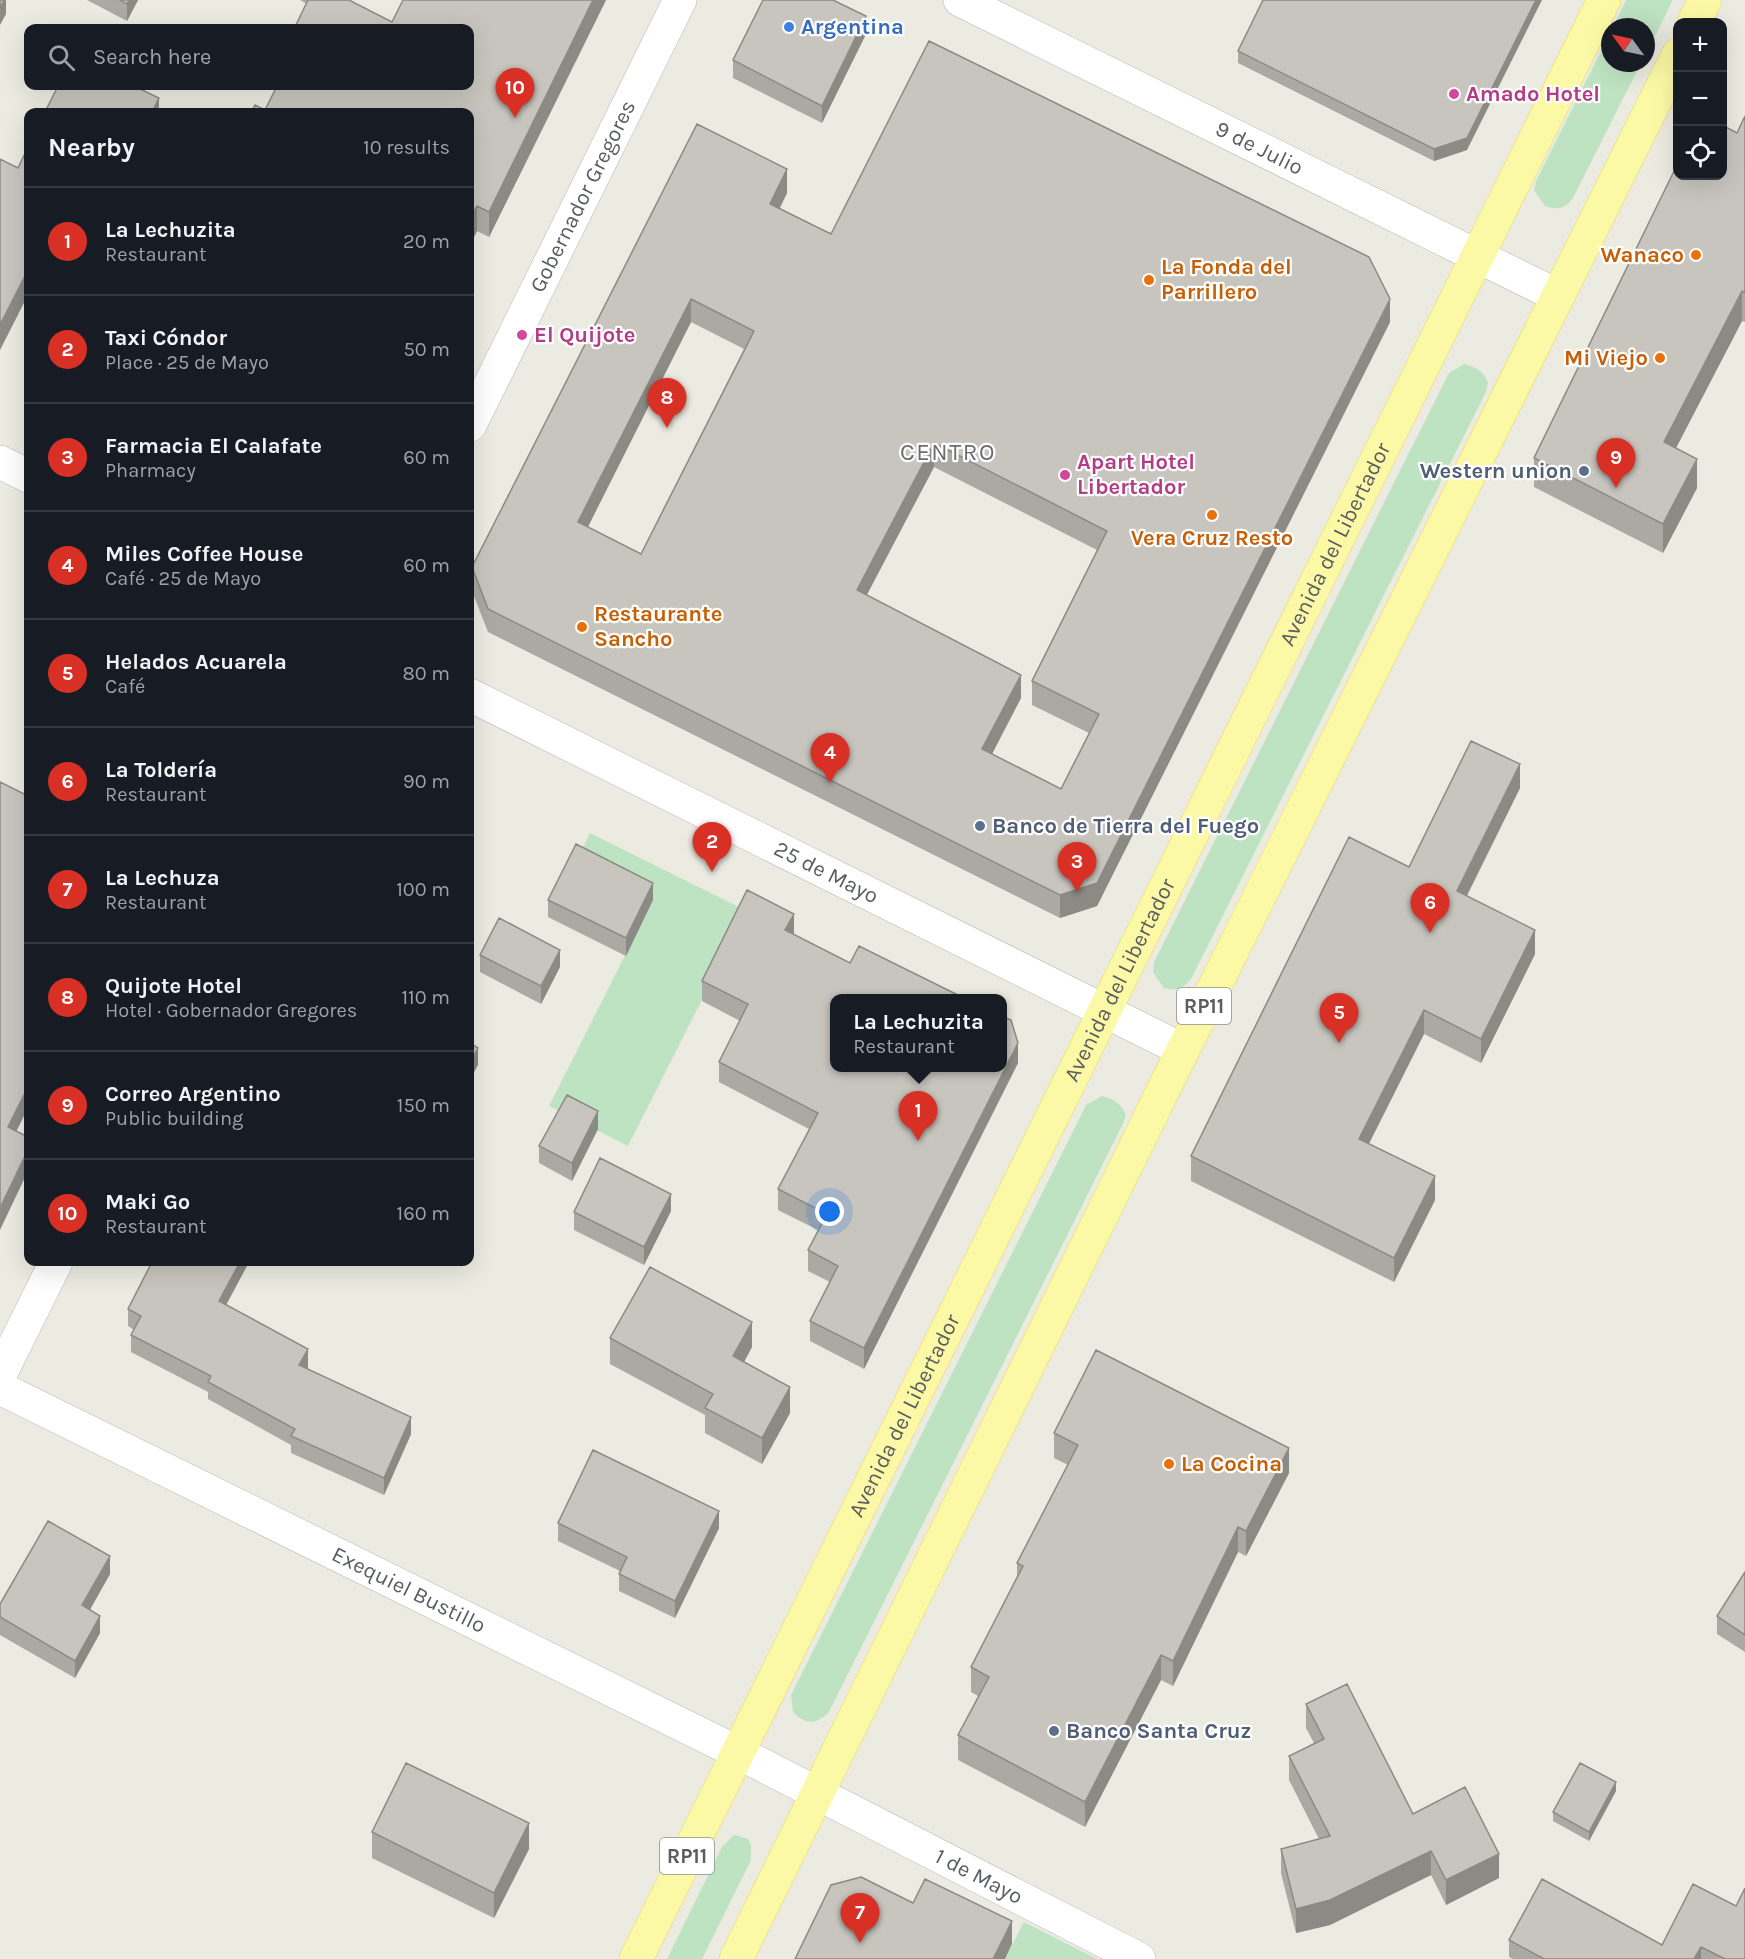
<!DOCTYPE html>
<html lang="en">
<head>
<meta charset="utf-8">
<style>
	body { margin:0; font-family:Karla,sans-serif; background:#20242c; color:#f1f3f6 }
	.controls { position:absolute; right:18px; top:18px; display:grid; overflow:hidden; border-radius:12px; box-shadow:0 6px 24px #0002 }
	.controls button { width:54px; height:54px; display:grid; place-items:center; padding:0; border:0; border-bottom:2px solid #363941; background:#171b24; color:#f1f3f6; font:30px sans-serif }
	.compass { position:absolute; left:1601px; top:18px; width:54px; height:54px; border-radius:50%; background:#171b24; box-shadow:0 6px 24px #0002; rotate:303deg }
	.you { position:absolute; left:830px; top:1212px; width:21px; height:21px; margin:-15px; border:4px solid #fff; border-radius:50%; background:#1a73e8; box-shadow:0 0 0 9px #1a73e833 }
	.badge { display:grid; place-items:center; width:39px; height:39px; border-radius:50%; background:#d93025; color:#fff; font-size:20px; font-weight:700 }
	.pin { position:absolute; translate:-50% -50px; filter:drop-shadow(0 2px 3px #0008) }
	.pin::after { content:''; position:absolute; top:32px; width:21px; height:18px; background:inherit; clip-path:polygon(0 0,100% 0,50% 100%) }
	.popup { position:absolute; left:830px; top:994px; width:177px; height:78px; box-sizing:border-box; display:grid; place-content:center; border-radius:12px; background:#171b24; filter:drop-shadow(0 2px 4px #0005); font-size:20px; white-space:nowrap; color:#9ea1a6 }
	.popup b { font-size:22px; color:#f1f3f6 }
	.popup::after { content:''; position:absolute; left:50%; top:100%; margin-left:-12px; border:12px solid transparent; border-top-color:#171b24 }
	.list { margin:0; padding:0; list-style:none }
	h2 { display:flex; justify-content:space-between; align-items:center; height:78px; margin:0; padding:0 24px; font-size:26px }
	h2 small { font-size:20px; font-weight:400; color:#9ea1a6 }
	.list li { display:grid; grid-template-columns:39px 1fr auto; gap:18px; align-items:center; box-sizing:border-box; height:108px; padding:0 24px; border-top:2px solid #363941 }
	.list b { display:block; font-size:22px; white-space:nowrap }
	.list p { margin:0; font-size:20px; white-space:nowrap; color:#9ea1a6 }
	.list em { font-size:20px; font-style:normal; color:#9ea1a6 }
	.icon { flex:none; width:33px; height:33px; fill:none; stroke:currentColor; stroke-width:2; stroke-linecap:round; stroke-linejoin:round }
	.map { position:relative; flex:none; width:1745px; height:1959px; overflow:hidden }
	.search { position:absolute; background:#171b24; box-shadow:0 6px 24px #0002; left:24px; top:24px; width:450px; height:66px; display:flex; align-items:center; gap:15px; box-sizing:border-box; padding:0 21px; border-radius:12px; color:#9ea1a6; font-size:22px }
	.panel { position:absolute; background:#171b24; box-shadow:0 6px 24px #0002; left:24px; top:108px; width:450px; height:1158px; border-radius:12px }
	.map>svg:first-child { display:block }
	.green { fill:#bee3c2 }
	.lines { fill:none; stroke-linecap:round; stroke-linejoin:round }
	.minor-casing { stroke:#b6b8bd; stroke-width:34 }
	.major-casing { stroke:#ecd65a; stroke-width:34 }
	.minor { stroke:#fff; stroke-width:33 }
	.major { stroke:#fcf9a6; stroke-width:33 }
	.wall { fill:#aba9a3; fill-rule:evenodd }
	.shaded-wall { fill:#8b8a85 }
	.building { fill:#c7c5be; stroke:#8b8a85; stroke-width:1.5; fill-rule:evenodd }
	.shop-dot { fill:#3f7fe0; stroke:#fff; stroke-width:2 }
	.hotel-dot { fill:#d1479c; stroke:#fff; stroke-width:2 }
	.food-dot { fill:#e8710a; stroke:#fff; stroke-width:2 }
	.service-dot { fill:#5c6f8a; stroke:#fff; stroke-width:2 }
	.labels { text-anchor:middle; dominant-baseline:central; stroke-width:4.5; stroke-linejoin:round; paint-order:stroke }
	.shield { fill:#fff; stroke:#8b8d90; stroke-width:1.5 }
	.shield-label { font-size:21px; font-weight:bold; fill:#595c61 }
	.shop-label { font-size:22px; font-weight:bold; fill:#366cbe; stroke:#fff; text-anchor:start }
	.hotel-label { font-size:22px; font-weight:bold; fill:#b23c85; stroke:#fff; text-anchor:start }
	.street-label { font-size:22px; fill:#595c61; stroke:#fff }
	.food-label { font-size:22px; font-weight:bold; fill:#c56008; stroke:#fff; text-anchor:start }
	.service-label { font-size:22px; font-weight:bold; fill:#4e5e75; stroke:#fff; text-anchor:start }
	.neighbourhood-label { font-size:24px; letter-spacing:1.5px; fill:#6a6e73; stroke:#fff }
</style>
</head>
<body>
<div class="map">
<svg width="1745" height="1959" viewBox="0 0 1745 1959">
	<rect width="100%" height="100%" fill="#ecebe1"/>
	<!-- green -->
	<path class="green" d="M1626 0H1673L1646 54V27H1613Z
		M1610 33V63H1641L1573 198C1565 209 1558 210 1545 206L1534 190 1536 181Z
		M1464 364C1476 367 1483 371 1488 382L1486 392 1191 979C1182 989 1177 991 1164 988L1153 972 1154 962 1449 373Z
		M590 833 747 911 628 1146 549 1106 653 900 576 862Z
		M1102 1096C1114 1099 1120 1103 1126 1114L1123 1124 829 1712C816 1725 806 1725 793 1712L791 1695 1086 1105Z
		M734 1835 748 1839 751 1845V1860L702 1959H667L722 1847Z
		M1024 1922 1097 1959H1005Z"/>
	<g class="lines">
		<defs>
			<g id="minor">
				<path id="s1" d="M960 0 1558 296"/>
				<path id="s2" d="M470 425 680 0"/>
				<path d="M0 462 28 476"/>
				<path id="s3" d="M470 695 1183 1050"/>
				<path d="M0 1375 56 1262"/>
				<path id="s4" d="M0 1388 737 1752 1139 1959"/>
			</g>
			<g id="major">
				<path d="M1694 22 1705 0"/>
				<path id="s5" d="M636 1959 1604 0"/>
				<path d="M736 1959 1183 1050 1678 55"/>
			</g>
		</defs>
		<!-- minor casing -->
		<use href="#minor" class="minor-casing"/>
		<!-- major casing -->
		<use href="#major" class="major-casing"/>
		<!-- minor -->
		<use href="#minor" class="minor"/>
		<!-- major -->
		<use href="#major" class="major"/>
	</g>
	<!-- wall -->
	<path class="wall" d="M87 0H138L127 21Z
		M300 0H349L392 22 606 0 489 237 477 231 470 245V112L265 110 470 28H295V27L307 4Z
		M866 34 822 123 733 78V60Z
		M1238 51 1467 150 1434 161 1238 63Z
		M1745 116V322L1742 321 1676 448 1697 488 1663 553 1534 487V458L1737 133Z
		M697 124 787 193 780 208 831 234 1390 322 1097 906 1060 918 488 632 472 591V567ZM691 322 744 349 641 554 588 527ZM934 467 1097 550 1032 681V705L1089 733 1061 789 992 754 1021 698 867 595Z
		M1520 788 1467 896 1535 954 1481 1063 1424 1034 1369 1144 1435 1200 1394 1282 1191 1181V1156L1409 867Z
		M548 900H653L626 956 548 917Z
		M794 934 1018 1063 864 1369 810 1341V1321L830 1282 808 1271V1250L818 1230 778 1210V1189L809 1129 719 1082V1062L740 1021 702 1001V981Z
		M480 955 560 967 541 1004 480 972Z
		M598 1129 572 1181 539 1163V1146Z
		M671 1211 644 1265 574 1230V1212Z
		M152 1262H249L226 1305 308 1367 307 1369 411 1434 384 1495 291 1453V1445L208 1399V1392L131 1352V1335L134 1330 128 1326V1309Z
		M610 1338 752 1347 744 1362 790 1413 762 1464 705 1433V1415L610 1364Z
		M1054 1433 1289 1473 1246 1556 1238 1552 1173 1686 1161 1680 1085 1827 958 1760V1735L978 1696 971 1692V1667L1017 1577V1563L1068 1465 1054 1458Z
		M558 1523 719 1528 675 1618 619 1591V1574L620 1571 558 1541Z
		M1745 1572V1652L1717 1634V1616Z
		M110 1574 90 1610 100 1633 75 1678 0 1635V1604Z
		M1306 1704 1413 1814 1499 1878 1446 1905 1431 1875 1330 1925 1296 1933 1281 1873V1849L1319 1839 1289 1780V1756L1314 1743 1306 1728Z
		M1616 1791 1589 1841 1553 1821V1812Z
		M372 1832 529 1849 494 1918 372 1858Z
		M1736 1906 1745 1959H1513L1509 1957V1940L1662 1945Z"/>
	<!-- shaded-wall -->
	<path class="shaded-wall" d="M4 0H6V14L0 25V8Z
		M129 0H138L127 21V4Z
		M593 0H606L489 237V212Z
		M1536 0H1542L1467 150 1434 161V149Z
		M866 16V34L822 123V106Z
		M159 98V112H152Z
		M787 169V193L770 227V204Z
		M477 206V231L470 245V220Z
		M28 270V295L0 350V325Z
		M1742 291V321L1664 471V442Z
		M691 299V322L578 546V522Z
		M1390 299V322L1097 906 1060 918V895Z
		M934 443V467L857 613V590Z
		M1697 459V488L1663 553V524Z
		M1021 675V698L982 773V749Z
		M1520 764V788L1457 915V891Z
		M653 883V900L626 956V938Z
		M794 914V934L785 930Z
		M1535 930V954L1481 1063V1039Z
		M560 950V967L541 1004V986Z
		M1424 1010V1034L1359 1163V1139Z
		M1018 1043V1063L864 1369V1348Z
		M478 1048V1065L470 1080V1063Z
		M28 1087V1108L8 1148V1127Z
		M598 1111V1129L572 1181V1163Z
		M28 1150V1171L0 1230V1208Z
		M1435 1176V1200L1394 1282V1258Z
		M671 1194V1211L644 1265V1247Z
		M240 1262H249L219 1318V1301Z
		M752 1322V1347L733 1382V1356Z
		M308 1349V1367L299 1383V1365Z
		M790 1387V1413L762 1464V1438Z
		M411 1417V1434L384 1495V1478Z
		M1289 1448V1473L1246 1556V1531Z
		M719 1511V1528L675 1618V1601Z
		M1238 1527V1552L1173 1686V1661Z
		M110 1556V1574L82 1623V1605Z
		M100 1616V1633L75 1678V1661Z
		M1161 1655V1680L1085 1827V1802Z
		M1616 1782V1791L1589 1841V1832Z
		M529 1823V1849L494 1918V1893Z
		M1431 1851V1875L1330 1925 1296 1933V1909Z
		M1499 1854V1878L1446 1905V1880Z
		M1012 1921V1944L1005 1959H993Z
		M1701 1947V1959H1694Z"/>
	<!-- building -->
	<path class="building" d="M0 0H4L0 8Z
		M120 0H129L127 4Z
		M308 0H349L392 22 403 0H593L489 212 477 206 470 220V112H251L255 105 265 110 277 86H470V28H298L295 27Z
		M763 0H833L866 16 822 106 733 60Z
		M1263 0H1536L1467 138 1434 149 1238 51Z
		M929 41 1369 257 1390 299 1097 883 1060 895 488 609 472 567 697 124 787 169 770 204 831 234ZM691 299 754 331 641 554 578 522ZM934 443 1107 531 1032 681 1099 714 1061 789 982 749 1021 675 857 590Z
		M58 86H134L159 98 152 112H45Z
		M1745 116V293L1742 291 1664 442 1697 459 1663 524 1534 458 1677 165V176H1722V125L1737 133Z
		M28 147V270L0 325V159L18 168Z
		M1471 741 1520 764 1457 891 1535 930 1481 1039 1424 1010 1359 1139 1435 1176 1394 1258 1191 1156 1349 837 1409 867Z
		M0 782 26 795 28 790V1087L8 1127 28 1137V1150L0 1208Z
		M576 844 653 883 626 938 548 900Z
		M747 890 794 914 785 930 850 963 859 946 966 999H834V1068H1002V1016L1011 1020 1018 1043 864 1348 810 1321 838 1266 808 1250 827 1214 778 1189 818 1113 719 1062 748 1004 702 981Z
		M499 918 560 950 541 986 480 955Z
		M470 1043 478 1048 470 1063Z
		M567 1095 598 1111 572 1163 539 1146Z
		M600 1158 671 1194 644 1247 574 1212Z
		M152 1262H240L219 1301 308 1349 299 1365 411 1417 384 1478 291 1436 295 1429 208 1382 211 1376 131 1335 141 1316 128 1309Z
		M650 1267 752 1322 733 1356 790 1387 762 1438 705 1408 713 1394 610 1338Z
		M1096 1350 1289 1448 1246 1531 1238 1527 1173 1661 1161 1655 1085 1802 958 1735 989 1677 971 1667 1023 1566 1017 1563 1078 1445 1054 1433Z
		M593 1450 719 1511 675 1601 619 1574 627 1557 558 1523Z
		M48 1521 110 1556 82 1605 100 1616 75 1661 0 1617V1604Z
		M1745 1572V1635L1717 1616Z
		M1347 1684 1413 1814 1465 1787 1499 1854 1446 1880 1431 1851 1330 1900 1296 1909 1281 1849 1330 1836 1289 1756 1324 1739 1306 1704Z
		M406 1763 529 1823 494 1893 372 1832Z
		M1580 1763 1616 1782 1589 1832 1553 1812Z
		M861 1877 913 1903 925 1879 1012 1921 993 1959H795L831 1885Z
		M1542 1879 1662 1945 1693 1884 1736 1906 1745 1888V1959H1725L1701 1947 1694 1959H1544L1509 1940Z"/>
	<!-- markers -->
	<circle class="shop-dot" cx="789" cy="27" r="6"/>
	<g class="hotel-dot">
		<circle cx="1454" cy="94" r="6"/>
		<circle cx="522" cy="335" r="6"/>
		<circle cx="1065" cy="475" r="6"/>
	</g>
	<g class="food-dot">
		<circle cx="1696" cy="255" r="6"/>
		<circle cx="1149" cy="280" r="6"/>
		<circle cx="1660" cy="358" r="6"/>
		<circle cx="1212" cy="515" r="6"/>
		<circle cx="582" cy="627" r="6"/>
		<circle cx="1169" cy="1464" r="6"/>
	</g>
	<g class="service-dot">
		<circle cx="1584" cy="471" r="6"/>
		<circle cx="980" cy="826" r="6"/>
		<circle cx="1054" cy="1731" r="6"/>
	</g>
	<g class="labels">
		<!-- shield labels -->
		<g class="shield">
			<rect x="1177" y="988" width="54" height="36" rx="4.5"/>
			<rect x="660" y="1838" width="54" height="36" rx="4.5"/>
		</g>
		<g class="shield-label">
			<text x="1204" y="1006">RP11</text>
			<text x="687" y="1856">RP11</text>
		</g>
		<!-- shop labels -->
		<g class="shop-label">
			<text x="801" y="27">Argentina</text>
		</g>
		<!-- hotel labels -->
		<g class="hotel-label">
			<text x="1466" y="94">Amado Hotel</text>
			<text x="534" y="335">El Quijote</text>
			<text x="1077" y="462">Apart Hotel<tspan x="1077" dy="25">Libertador</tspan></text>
		</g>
		<!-- street labels -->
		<g class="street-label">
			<text stroke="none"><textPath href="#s1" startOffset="334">9 de Julio</textPath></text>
			<text stroke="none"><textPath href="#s2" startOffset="255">Gobernador Gregores</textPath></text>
			<text stroke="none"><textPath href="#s5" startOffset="1578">Avenida del Libertador</textPath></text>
			<text stroke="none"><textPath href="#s3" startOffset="398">25 de Mayo</textPath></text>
			<text stroke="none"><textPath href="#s5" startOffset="1092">Avenida del Libertador</textPath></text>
			<text stroke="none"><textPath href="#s5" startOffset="606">Avenida del Libertador</textPath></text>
			<text stroke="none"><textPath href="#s4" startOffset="456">Exequiel Bustillo</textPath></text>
			<text stroke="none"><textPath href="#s4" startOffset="1094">1 de Mayo</textPath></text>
		</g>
		<!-- food labels -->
		<g class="food-label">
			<text x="1684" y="255" text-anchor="end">Wanaco</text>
			<text x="1161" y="267">La Fonda del<tspan x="1161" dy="25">Parrillero</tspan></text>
			<text x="1648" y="358" text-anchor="end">Mi Viejo</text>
			<text x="1212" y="538" text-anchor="middle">Vera Cruz Resto</text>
			<text x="594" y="614">Restaurante<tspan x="594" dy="25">Sancho</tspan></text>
			<text x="1181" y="1464">La Cocina</text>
		</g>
		<!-- service labels -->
		<g class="service-label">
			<text x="1572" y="471" text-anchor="end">Western union</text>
			<text x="992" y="826">Banco de Tierra del Fuego</text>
			<text x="1066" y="1731">Banco Santa Cruz</text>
		</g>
		<!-- neighbourhood labels -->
		<g class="neighbourhood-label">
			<text x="948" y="452">CENTRO</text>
		</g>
	</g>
</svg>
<div class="controls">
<button>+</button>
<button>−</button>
<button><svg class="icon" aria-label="locate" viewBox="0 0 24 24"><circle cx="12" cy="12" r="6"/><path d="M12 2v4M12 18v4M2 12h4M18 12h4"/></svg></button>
</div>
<svg class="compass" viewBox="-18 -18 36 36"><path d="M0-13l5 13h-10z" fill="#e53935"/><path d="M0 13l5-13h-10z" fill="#9ea1a6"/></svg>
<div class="you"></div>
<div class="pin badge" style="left:918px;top:1141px">1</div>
<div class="popup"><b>La Lechuzita</b>Restaurant</div>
<div class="pin badge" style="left:712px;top:872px">2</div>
<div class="pin badge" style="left:1077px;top:892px">3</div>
<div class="pin badge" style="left:830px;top:783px">4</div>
<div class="pin badge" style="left:1339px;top:1043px">5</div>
<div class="pin badge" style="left:1430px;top:933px">6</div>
<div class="pin badge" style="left:860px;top:1943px">7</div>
<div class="pin badge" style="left:667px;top:428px">8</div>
<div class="pin badge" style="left:1616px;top:488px">9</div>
<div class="pin badge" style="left:515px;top:118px">10</div>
<div class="search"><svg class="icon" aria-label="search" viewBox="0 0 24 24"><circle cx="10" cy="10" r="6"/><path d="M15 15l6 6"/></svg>Search here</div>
<section class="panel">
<h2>Nearby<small>10 results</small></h2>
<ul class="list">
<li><span class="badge">1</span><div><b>La Lechuzita</b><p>Restaurant</p></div><em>20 m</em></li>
<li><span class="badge">2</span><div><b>Taxi Cóndor</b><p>Place · 25 de Mayo</p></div><em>50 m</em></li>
<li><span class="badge">3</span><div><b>Farmacia El Calafate</b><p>Pharmacy</p></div><em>60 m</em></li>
<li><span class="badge">4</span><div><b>Miles Coffee House</b><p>Café · 25 de Mayo</p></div><em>60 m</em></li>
<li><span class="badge">5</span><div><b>Helados Acuarela</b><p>Café</p></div><em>80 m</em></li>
<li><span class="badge">6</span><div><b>La Toldería</b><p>Restaurant</p></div><em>90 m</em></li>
<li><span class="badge">7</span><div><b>La Lechuza</b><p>Restaurant</p></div><em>100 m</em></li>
<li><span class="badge">8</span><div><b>Quijote Hotel</b><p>Hotel · Gobernador Gregores</p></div><em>110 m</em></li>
<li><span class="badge">9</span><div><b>Correo Argentino</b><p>Public building</p></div><em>150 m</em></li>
<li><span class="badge">10</span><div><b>Maki Go</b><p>Restaurant</p></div><em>160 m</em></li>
</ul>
</section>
</div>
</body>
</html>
